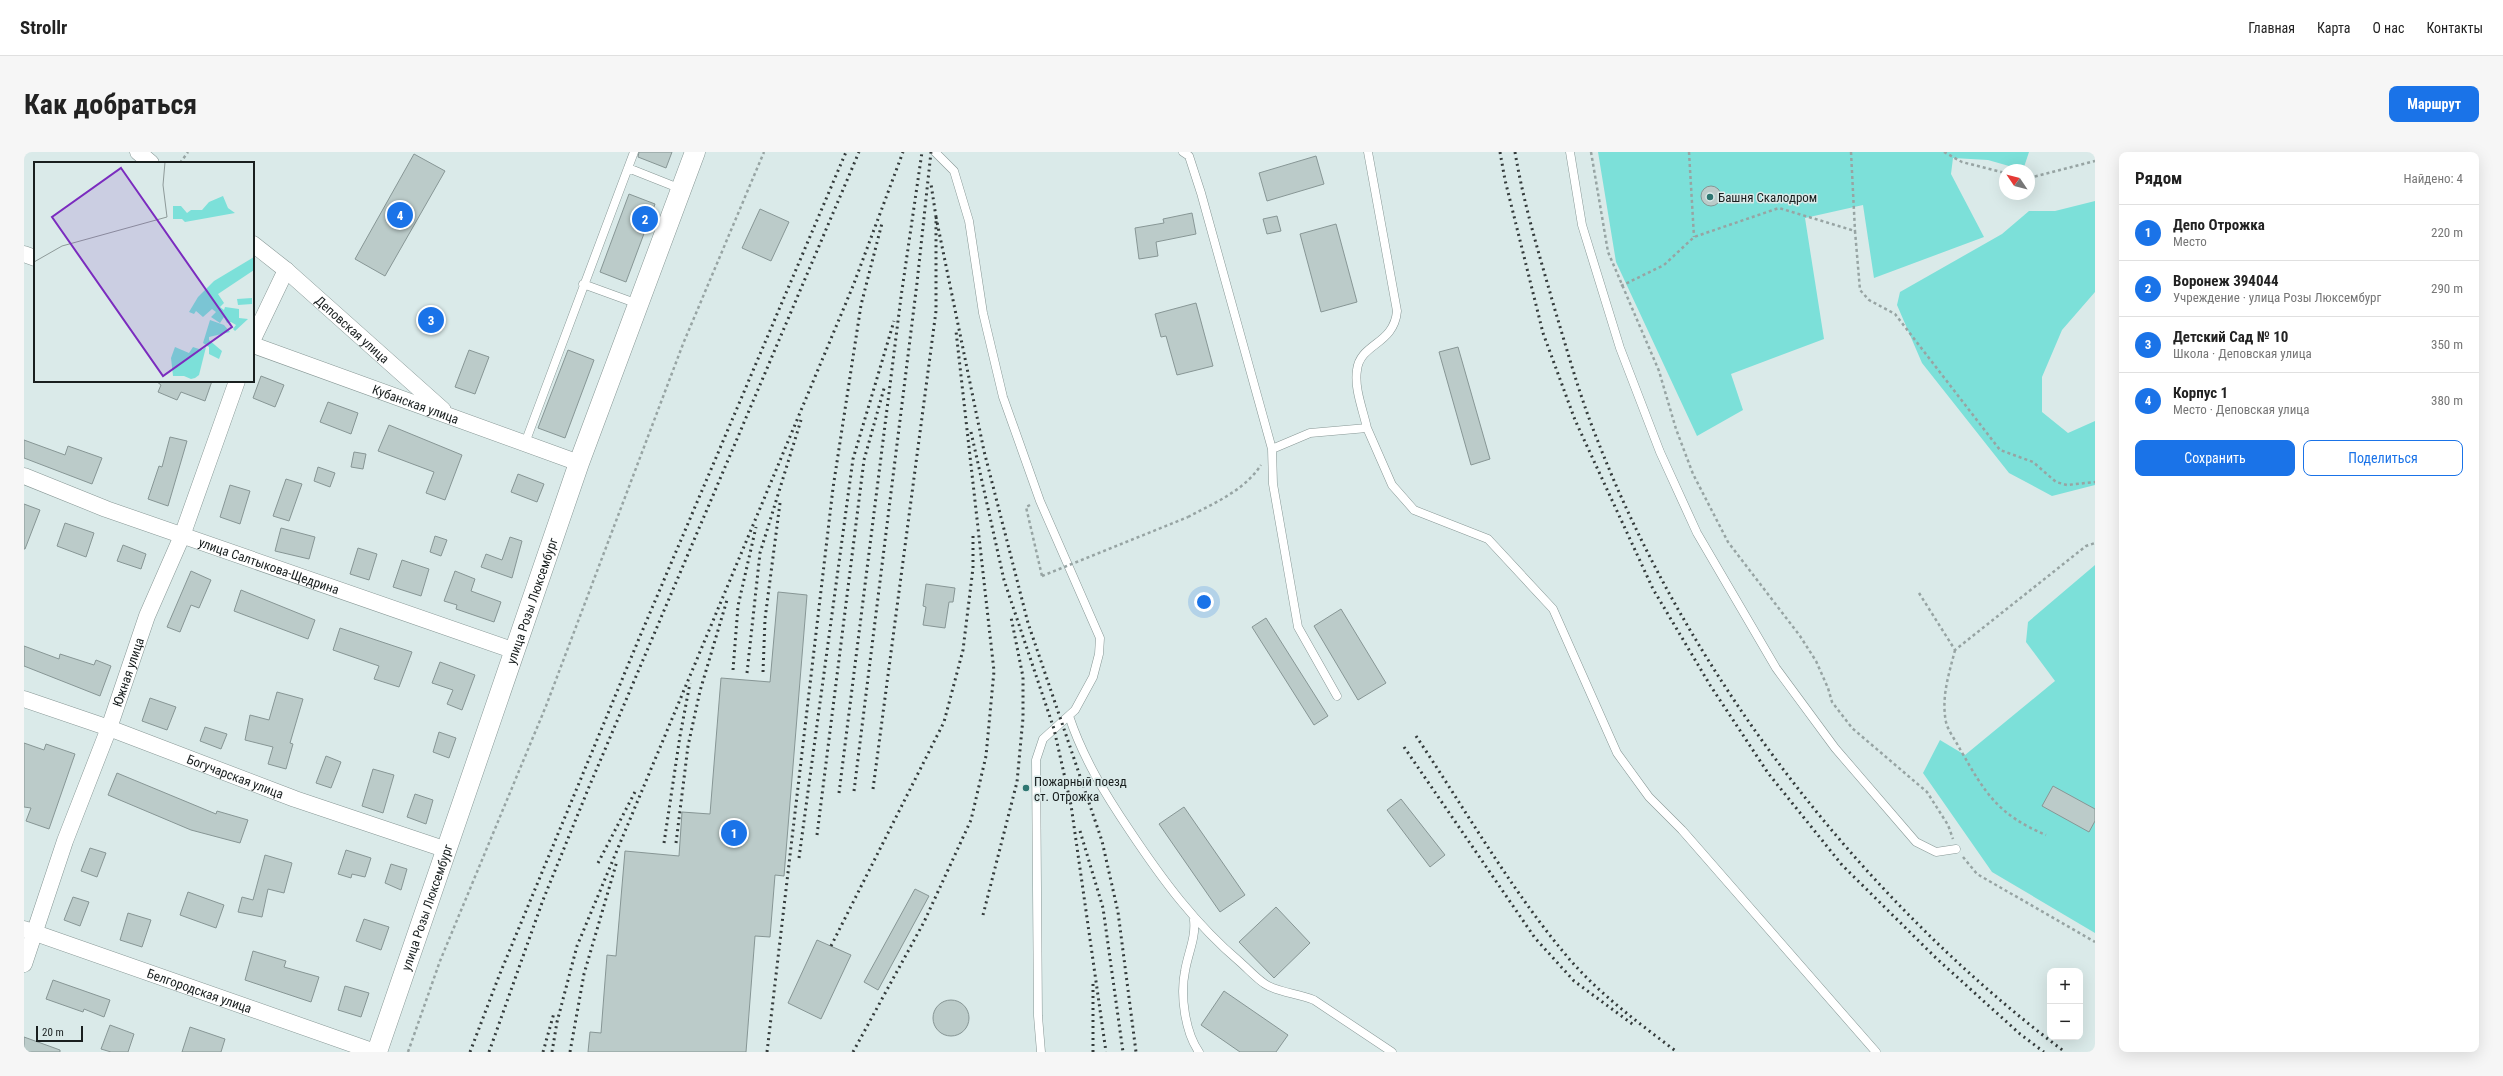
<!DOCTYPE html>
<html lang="ru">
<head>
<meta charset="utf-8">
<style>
	body { margin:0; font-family:"Roboto Condensed",sans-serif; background:#f6f6f6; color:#222 }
	.controls { position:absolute; right:12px; bottom:12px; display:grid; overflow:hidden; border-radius:8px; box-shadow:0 4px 16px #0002 }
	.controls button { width:36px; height:36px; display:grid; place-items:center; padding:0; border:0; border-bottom:1px solid #e0e0e0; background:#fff; color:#222; font:20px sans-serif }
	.compass { position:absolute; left:1975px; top:12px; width:36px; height:36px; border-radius:50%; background:#fff; box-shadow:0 4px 16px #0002; rotate:305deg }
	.scale { position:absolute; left:12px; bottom:10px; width:47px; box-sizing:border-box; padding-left:4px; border:2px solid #191f1f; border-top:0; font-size:11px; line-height:14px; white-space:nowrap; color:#191f1f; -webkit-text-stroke:3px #daeae9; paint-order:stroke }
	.you { position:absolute; left:1180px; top:450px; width:14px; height:14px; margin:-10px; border:3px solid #fff; border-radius:50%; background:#1a73e8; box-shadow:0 0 0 6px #1a73e833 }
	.badge { display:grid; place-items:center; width:26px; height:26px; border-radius:50%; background:#1a73e8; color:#fff; font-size:13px; font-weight:700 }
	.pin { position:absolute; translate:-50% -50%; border:2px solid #fff; box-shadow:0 1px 4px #0006 }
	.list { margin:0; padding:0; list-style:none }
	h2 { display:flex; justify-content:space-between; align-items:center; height:52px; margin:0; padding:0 16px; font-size:17px }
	h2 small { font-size:13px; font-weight:400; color:#767676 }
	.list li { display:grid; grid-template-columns:26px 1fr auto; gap:12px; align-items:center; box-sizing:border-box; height:56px; padding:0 16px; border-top:1px solid #e0e0e0 }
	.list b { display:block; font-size:15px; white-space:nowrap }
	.list p { margin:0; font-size:13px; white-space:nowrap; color:#767676 }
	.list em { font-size:13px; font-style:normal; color:#767676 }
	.actions { display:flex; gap:8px; padding:12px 16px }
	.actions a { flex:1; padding:9px 0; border:1px solid #1a73e8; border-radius:8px; text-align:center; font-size:14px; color:#1a73e8 }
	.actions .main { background:#1a73e8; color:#fff }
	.map { position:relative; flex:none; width:2071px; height:900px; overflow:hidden; border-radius:8px }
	header { display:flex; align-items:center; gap:24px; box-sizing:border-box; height:56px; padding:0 20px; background:#fff; border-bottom:1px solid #e0e0e0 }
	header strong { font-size:19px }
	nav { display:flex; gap:22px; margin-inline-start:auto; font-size:14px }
	.intro { display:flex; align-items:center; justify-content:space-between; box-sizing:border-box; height:96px; padding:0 24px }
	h1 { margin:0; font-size:28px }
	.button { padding:10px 18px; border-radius:8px; background:#1a73e8; color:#fff; font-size:14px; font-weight:700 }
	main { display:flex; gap:24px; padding:0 24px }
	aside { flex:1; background:#fff; border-radius:8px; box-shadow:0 4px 16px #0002 }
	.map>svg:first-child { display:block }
	.green { fill:#7ce0d9 }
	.building { fill:#bbcbc9; stroke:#879695 }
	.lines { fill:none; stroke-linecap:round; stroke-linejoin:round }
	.service-casing { stroke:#879795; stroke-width:9 }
	.minor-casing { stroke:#879795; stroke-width:17 }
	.tertiary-casing { stroke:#879795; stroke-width:21 }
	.path { stroke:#97a4a3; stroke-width:2.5; stroke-dasharray:3 3; stroke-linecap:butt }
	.service { stroke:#fff; stroke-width:8 }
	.minor { stroke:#fff; stroke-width:16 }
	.tertiary { stroke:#fff; stroke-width:20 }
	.rail { stroke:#343b3b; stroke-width:3; stroke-dasharray:2 4; stroke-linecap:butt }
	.path-bridge { stroke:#97a4a3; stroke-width:2.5; stroke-dasharray:3 3; stroke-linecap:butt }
	.poi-dot { fill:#2e7772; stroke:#daeae9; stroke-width:1.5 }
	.labels { text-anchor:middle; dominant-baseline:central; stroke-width:3; stroke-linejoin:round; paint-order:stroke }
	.poi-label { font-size:13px; fill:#191f1f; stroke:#daeae9; text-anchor:start }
	.street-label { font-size:13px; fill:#191f1f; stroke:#daeae9 }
	.inset-road { fill:none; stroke:#8d9998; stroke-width:1 }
	.view { fill:#7b2cbf; fill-opacity:0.15; stroke:#7b2cbf; stroke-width:2 }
	.inset-edge { fill:none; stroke:#191f1f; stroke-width:2 }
</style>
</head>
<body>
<header>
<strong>Strollr</strong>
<nav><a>Главная</a><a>Карта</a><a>О нас</a><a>Контакты</a></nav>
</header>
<div class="intro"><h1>Как добраться</h1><a class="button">Маршрут</a></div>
<main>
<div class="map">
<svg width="2071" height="900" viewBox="0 0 2071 900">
	<rect width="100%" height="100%" fill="#daeae9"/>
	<!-- green -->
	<path class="green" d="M1574 0H2005L1999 18 1964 8 1929 6 1927 22 1960 85 1850 126 1839 53 1781 66 1800 187 1707 222 1719 258 1673 284 1592 110Z
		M2071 49V140L2038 178 2018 225V260L2044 281 2071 269V333L2028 344 1985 321 1898 211 1873 153 1876 140 1978 82 2005 59H2031Z
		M2071 413V781L1968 720 1899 621 1916 588 1941 603 2031 529 2002 490 2004 470Z"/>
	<!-- building -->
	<path class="building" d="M615 0H648L642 16 614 5Z
		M390 2 421 19 361 124 331 107Z
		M1292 4 1300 32 1243 49 1235 21Z
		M1677 44a10 10 0 1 1 20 0a10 10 0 1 1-20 0Z
		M605 42 631 52 602 130 576 120Z
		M736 57 765 70 747 109 718 96Z
		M1168 61 1172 82 1132 90 1134 104 1115 107 1111 76 1140 71 1139 67Z
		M1253 64 1257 79 1243 82 1239 67Z
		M1312 72 1333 150 1297 160 1276 82Z
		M1172 151 1189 214 1153 223 1142 184 1137 185 1131 162Z
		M1434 195 1466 307 1447 313 1415 200Z
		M445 198 465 205 451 242 431 235Z
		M544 198 570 208 541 286 514 276Z
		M237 224 260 233 251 255 229 246Z
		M132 229H188L181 249 157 240 153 248 134 240 137 233Z
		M304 250 334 261 327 282 296 270Z
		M365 273 438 303 421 348 402 341 410 320 354 299Z
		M146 285 163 289 144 354 124 347 135 314 138 315Z
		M0 288 41 303 44 294 78 306 68 332 0 306Z
		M330 300 342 302 339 317 327 315Z
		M294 315 311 321 306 335 290 329Z
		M494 322 520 332 513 350 487 340Z
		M262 327 278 332 265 369 249 364Z
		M206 333 226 339 216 372 196 365Z
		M0 352 16 358 1 397H0Z
		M41 371 70 381 62 405 33 394Z
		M257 376 291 385 285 407 251 399Z
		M411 384 423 388 417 404 406 400Z
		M486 385 498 389 488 426 457 415 462 402 478 408Z
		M99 393 122 402 117 417 93 409Z
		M334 396 353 402 345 428 326 422Z
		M378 408 405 417 397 444 369 435Z
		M167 419 187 428 175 456 167 453 156 480 143 475Z
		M431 419 451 427 447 439 477 450 470 470 432 457 433 453 420 449Z
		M902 432 931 436 929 450H925L921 476 899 473 902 455 899 454Z
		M217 438 291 468 284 487 210 459Z
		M754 440 783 443 760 724 751 723 746 785 731 784 722 900H564L566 880 577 881 583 803 592 804 601 699 655 704 658 660 686 662 697 526 746 530Z
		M1317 457 1362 531 1334 548 1290 474Z
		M1242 466 1304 564 1290 573 1228 475Z
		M316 476 388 500 375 535 350 527 355 514 309 498Z
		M0 494 35 507 36 502 70 513 72 508 87 514 76 544 0 514Z
		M416 510 451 523 438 558 423 552 429 538 408 531Z
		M253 540 279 547 266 591 269 592 262 617 244 612 249 595 221 588 226 563 245 568Z
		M126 546 152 555 143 578 118 569Z
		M181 575 203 582 197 597 176 589Z
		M415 580 432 586 425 606 409 600Z
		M0 591 20 598 22 592 51 602 25 677 2 669 7 656 0 655Z
		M302 604 317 610 307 636 292 631Z
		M349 617 370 623 359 661 338 654Z
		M93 621 192 662 193 659 224 668 216 691 167 678 84 643Z
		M2029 634 2071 657V669L2065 680 2018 654Z
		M391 642 409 648 402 672 383 665Z
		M1377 647 1421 703 1406 715 1363 658Z
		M1160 655 1221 743 1196 760 1135 672Z
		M66 696 82 701 73 725 57 719Z
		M322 698 347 706 341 725 328 722 327 726 314 722Z
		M241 703 268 711 260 741 244 737 238 765 214 760 218 745 229 748Z
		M367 712 383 717 377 738 361 731Z
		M891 737 905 744 854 838 840 830Z
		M164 740 200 753 192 776 156 763Z
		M49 745 65 750 56 774 40 768Z
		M1252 755 1286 791 1250 826 1215 790Z
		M104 761 127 768 118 795 96 788Z
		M340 767 365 775 357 798 332 789Z
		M793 788 827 803 797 867 764 851Z
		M229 799 262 809 260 815 295 825 287 850 221 828Z
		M29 828 86 848 80 865 60 857 59 860 22 847Z
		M321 834 345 841 337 865 314 858Z
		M1200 839 1264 883 1252 900H1216L1177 873Z
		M909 866a18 18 0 1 1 36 0a18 18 0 1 1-36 0Z
		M86 873 110 882 104 900H87L77 897Z
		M166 875 201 887 197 900H158Z
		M0 885 36 898V900H0Z"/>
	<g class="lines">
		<defs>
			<path id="service" d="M911 0 930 19 945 69 959 161 979 245 1016 349 1076 486 1075 502 1069 525 1051 558 1019 587 1012 608 1014 864 1017 900
				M1159 0 1165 4 1177 41 1248 297
				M1546 0 1558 73 1596 196 1636 300 1673 381 1752 516 1811 596 1892 690 1912 700 1932 697
				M604 16 657 37
				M559 132 614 152
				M1343 276C1339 258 1330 236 1333 218 1336 191 1370 193 1373 159L1344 0
				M501 291 610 0
				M1313 544 1274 475 1249 332 1248 297 1286 281 1343 276 1368 333 1390 358 1464 387 1529 457 1593 601 1625 645 1658 678 1852 900
				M1045 564C1059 606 1081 642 1106 679 1138 727 1171 772 1216 810 1224 817 1232 826 1241 832 1255 841 1274 841 1290 848L1368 900
				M1170 768C1172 786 1164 801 1161 819 1156 843 1161 880 1175 900"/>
			<g id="minor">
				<path d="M114 0 127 11"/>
				<path id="s1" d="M229 92 262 118 419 258"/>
				<path d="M0 102 11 106"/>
				<path d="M229 187 262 118"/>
				<path id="s2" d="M229 193 555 311"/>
				<path id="s3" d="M0 324 82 357 491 499"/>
				<path id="s4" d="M0 547 85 576 271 647 423 698"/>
				<path id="s5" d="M0 777 351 900"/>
				<path id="s6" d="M0 812 41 689 85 576 123 464 158 384 213 229"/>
			</g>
			<g id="tertiary">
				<path id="s7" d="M353 900 555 311 671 0"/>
			</g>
		</defs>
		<!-- service casing -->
		<use href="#service" class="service-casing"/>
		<!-- minor casing -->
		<use href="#minor" class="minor-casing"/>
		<!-- tertiary casing -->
		<use href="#tertiary" class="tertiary-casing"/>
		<!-- path -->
		<path class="path" d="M1567 0 1584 100 1635 219 1652 277 1669 322 1704 390 1776 484 1792 509 1804 536 1808 550 1828 576 1903 640 1924 673 1929 687
			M1665 0 1670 85
			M1827 0 1831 79
			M1920 0 1938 10 1981 21
			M156 11 164 0
			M2005 26 2071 9
			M1597 134 1640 113 1670 85 1749 58 1755 56 1831 79 1836 138 1845 148 1871 162 1976 298 2009 310 2032 330 2043 333 2071 330
			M1006 353 1002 355 1018 424
			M1164 365C1190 351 1220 339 1237 313
			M1895 441 1931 498 2062 394 2071 391
			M1931 498C1925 522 1917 545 1922 570 1924 579 1932 589 1936 597 1961 641 1974 663 2022 683
			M1939 705 1953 722 2071 790
			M384 900 416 809 522 554 659 192 740 0"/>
		<!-- service -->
		<use href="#service" class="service"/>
		<!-- minor -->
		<use href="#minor" class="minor"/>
		<!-- tertiary -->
		<use href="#tertiary" class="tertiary"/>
		<!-- rail -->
		<path class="rail" d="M1476 0 1481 28 1519 181 1551 268 1629 437 1686 533 1744 621 1818 713 1912 806 1996 882 2020 900
			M1491 0C1500 54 1516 105 1531 158 1544 201 1556 245 1573 287 1665 524 1838 748 2041 900
			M912 65 960 299 1004 471 1078 689 1094 760 1112 900
			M947 280 980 428 1030 577 1047 653 1082 900
			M709 518 714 454 732 375
			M739 520 741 467 756 351
			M723 521 736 401 777 268
			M1392 584C1441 657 1490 743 1547 809 1578 844 1616 872 1653 900
			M1380 595 1511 786 1550 829 1611 874
			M849 637 912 159V65L907 32
			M830 639 893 131 907 0
			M815 641 877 145 898 0
			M1056 679 1079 756 1099 900
			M793 683 840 308 861 233
			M640 691 656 584 666 531
			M652 691 664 594 676 539 703 448
			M775 706 829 307 870 169
			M574 711 612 638
			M959 763 993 630 999 566V525L987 465
			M807 794 920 570 939 498 949 416V383
			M1069 832V900
			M446 900 475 824 614 489 822 0
			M465 900 519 748 565 635 835 0
			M519 900 530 861
			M528 900 533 870 553 794 829 134 879 0
			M546 900 560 822 593 709
			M743 900 809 336 837 153 858 71
			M829 900 900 770 947 668 962 604 970 519 932 179"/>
		<!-- path-bridge -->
		<path class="path-bridge" d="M1018 424 1164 365"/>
	</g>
	<!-- markers -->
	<g class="poi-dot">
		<circle cx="1686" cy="45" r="4"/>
		<circle cx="1002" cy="636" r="4"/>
	</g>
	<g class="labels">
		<!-- poi labels -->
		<g class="poi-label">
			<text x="1694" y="45">Башня Скалодром</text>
			<text x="1010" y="629">Пожарный поезд<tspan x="1010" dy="15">ст. Отрожка</tspan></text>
		</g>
		<!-- street labels -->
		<g class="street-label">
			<text stroke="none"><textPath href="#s1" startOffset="131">Деповская улица</textPath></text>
			<text stroke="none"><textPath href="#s2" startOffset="173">Кубанская улица</textPath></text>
			<text stroke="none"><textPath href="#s3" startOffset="261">улица Салтыкова-Щедрина</textPath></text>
			<text stroke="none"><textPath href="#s7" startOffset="477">улица Розы Люксембург</textPath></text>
			<text stroke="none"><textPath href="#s6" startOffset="310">Южная улица</textPath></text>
			<text stroke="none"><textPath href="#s4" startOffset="225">Богучарская улица</textPath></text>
			<text stroke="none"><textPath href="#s7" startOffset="153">улица Розы Люксембург</textPath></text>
			<text stroke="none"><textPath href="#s5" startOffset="186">Белгородская улица</textPath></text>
		</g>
	</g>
	<!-- overview -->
	<g transform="translate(10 10)">
		<rect width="220" height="220" fill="#daeae9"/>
		<path d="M189 34 194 46 201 51 151 60 148 57H139V44H147L153 51 157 48H168L175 40ZM220 95V108L184 132 190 141 186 145 190 148 191 145 205 147V156L214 157 201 169 199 167 202 163 197 160 193 161 190 155 186 161 177 155 182 150 178 147 169 155 162 149 160 152 155 150 164 135 180 119ZM218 136V142L204 143 203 137ZM176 158 190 163 196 170 175 175V178L188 189 185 197 175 192V185L169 181ZM141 185 155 191 159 185 168 188 172 185 165 213 161 216 157 217 150 214H139L137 196Z" fill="#7ce0d9"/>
		<path class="inset-road" d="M0 100 28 84 133 55 129 23 131 0"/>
		<path class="view" d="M87 6 198 165 129 214 18 55Z"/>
		<rect width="220" height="220" class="inset-edge"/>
	</g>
</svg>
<div class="controls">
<button>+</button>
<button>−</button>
</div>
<svg class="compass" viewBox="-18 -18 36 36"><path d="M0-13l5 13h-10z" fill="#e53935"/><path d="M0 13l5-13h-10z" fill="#767676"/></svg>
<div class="scale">20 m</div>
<div class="you"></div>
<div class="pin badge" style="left:710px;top:681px">1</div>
<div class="pin badge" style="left:621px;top:67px">2</div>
<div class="pin badge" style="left:407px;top:168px">3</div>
<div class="pin badge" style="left:376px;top:63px">4</div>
</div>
<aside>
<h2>Рядом<small>Найдено: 4</small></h2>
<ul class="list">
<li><span class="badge">1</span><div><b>Депо Отрожка</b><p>Место</p></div><em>220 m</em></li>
<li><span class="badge">2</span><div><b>Воронеж 394044</b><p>Учреждение · улица Розы Люксембург</p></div><em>290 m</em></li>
<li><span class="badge">3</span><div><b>Детский Сад № 10</b><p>Школа · Деповская улица</p></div><em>350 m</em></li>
<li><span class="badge">4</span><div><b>Корпус 1</b><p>Место · Деповская улица</p></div><em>380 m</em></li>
</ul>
<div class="actions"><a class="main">Сохранить</a><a>Поделиться</a></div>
</aside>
</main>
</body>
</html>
